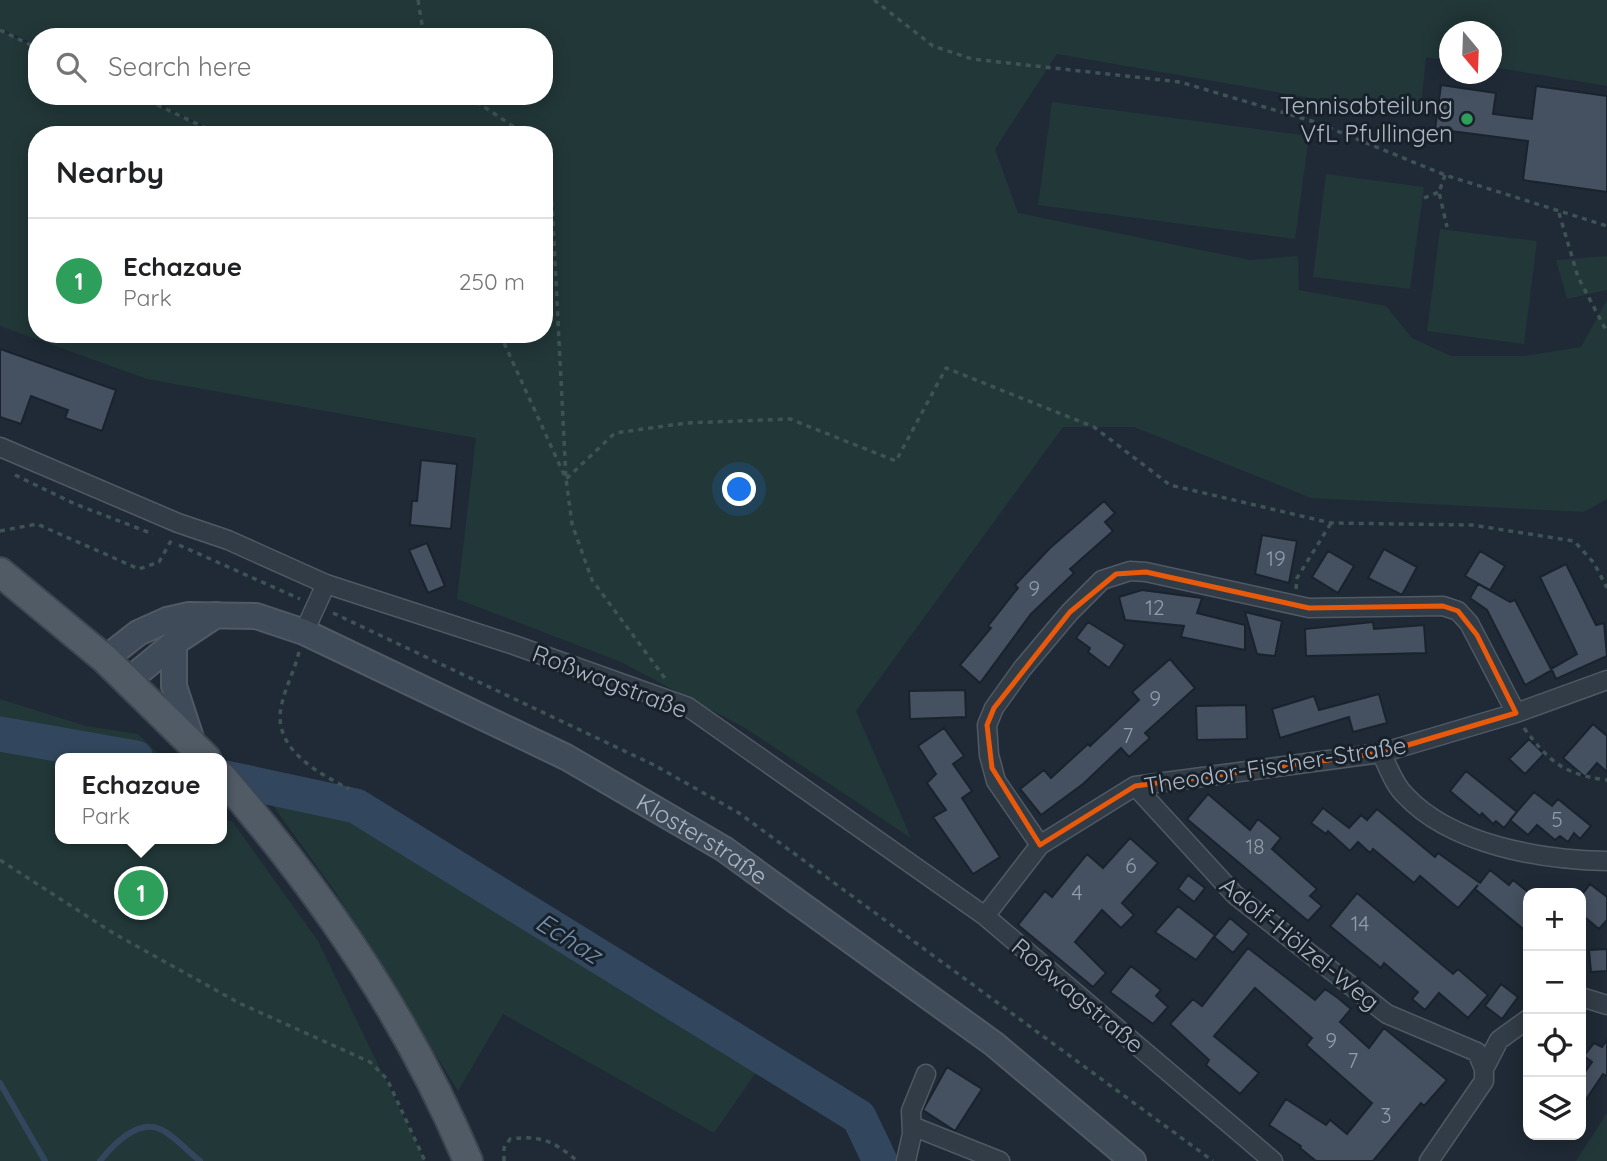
<!DOCTYPE html>
<html lang="en">
<head>
<meta charset="utf-8">
<style>
	body { margin:0; font-family:Quicksand,sans-serif; background:#f6f6f6; color:#202124 }
	.controls { position:absolute; right:21px; bottom:21px; display:grid; overflow:hidden; border-radius:14px; box-shadow:0 4px 18px #0003 }
	.controls button { width:63px; height:63px; display:grid; place-items:center; padding:0; border:0; border-bottom:2px solid #e0e0e0; background:#fff; color:#202124; font:35px sans-serif }
	.compass { position:absolute; left:1439px; top:21px; width:63px; height:63px; border-radius:50%; background:#fff; box-shadow:0 4px 18px #0003; rotate:161deg }
	.you { position:absolute; left:740px; top:490px; width:24px; height:24px; margin:-18px; border:5px solid #fff; border-radius:50%; background:#1a73e8; box-shadow:0 0 0 10px #1a73e833 }
	.badge { display:grid; place-items:center; width:46px; height:46px; border-radius:50%; background:#4a6383; color:#fff; font-size:23px; font-weight:700 }
	.pin { position:absolute; translate:-50% -50%; border:4px solid #fff; box-shadow:0 2px 7px #0006 }
	.popup { position:absolute; left:55px; top:753px; width:172px; height:91px; box-sizing:border-box; display:grid; place-content:center; border-radius:14px; background:#fff; filter:drop-shadow(0 2px 5px #0005); font-size:23px; white-space:nowrap; color:#757577 }
	.popup b { font-size:26px; color:#202124 }
	.popup::after { content:''; position:absolute; left:50%; top:100%; margin-left:-14px; border:14px solid transparent; border-top-color:#fff }
	.list { margin:0; padding:0; list-style:none }
	h2 { display:flex; justify-content:space-between; align-items:center; height:91px; margin:0; padding:0 28px; font-size:30px }
	h2 small { font-size:23px; font-weight:400; color:#757577 }
	.list li { display:grid; grid-template-columns:46px 1fr auto; gap:21px; align-items:center; box-sizing:border-box; height:126px; padding:0 28px; border-top:2px solid #e0e0e0 }
	.list b { display:block; font-size:26px; white-space:nowrap }
	.list p { margin:0; font-size:23px; white-space:nowrap; color:#757577 }
	.list em { font-size:23px; font-style:normal; color:#757577 }
	.icon { flex:none; width:38px; height:38px; fill:none; stroke:currentColor; stroke-width:2; stroke-linecap:round; stroke-linejoin:round }
	.map { position:relative; flex:none; width:1607px; height:1161px; overflow:hidden }
	.search { position:absolute; background:#fff; box-shadow:0 4px 18px #0003; left:28px; top:28px; width:525px; height:77px; display:flex; align-items:center; gap:18px; box-sizing:border-box; padding:0 24px; border-radius:28px; color:#757577; font-size:26px }
	.panel { position:absolute; background:#fff; box-shadow:0 4px 18px #0003; left:28px; top:126px; width:525px; height:217px; border-radius:28px }
	.map>svg:first-child { display:block }
	.green { fill:#223738 }
	.lines { fill:none; stroke-linecap:round; stroke-linejoin:round }
	.stream { stroke:#32475d; stroke-width:6 }
	.river { stroke:#32475d; stroke-width:35 }
	.building { fill:#455160; stroke:#1a232d; stroke-width:2 }
	.minor-casing { stroke:#505964; stroke-width:21 }
	.secondary-casing { stroke:#505964; stroke-width:28 }
	.primary-casing { stroke:#3c4550; stroke-width:32 }
	.path { stroke:#3e5354; stroke-width:3.5; stroke-dasharray:5 5; stroke-linecap:butt }
	.minor { stroke:#323c46; stroke-width:18 }
	.secondary { stroke:#404b59; stroke-width:24 }
	.primary { stroke:#505b66; stroke-width:28 }
	.marked { fill:none; stroke:#e8590c; stroke-width:5; stroke-linejoin:round }
	.leisure-dot { fill:#2e9e5b; stroke:#18212a; stroke-width:2.5 }
	.labels { text-anchor:middle; dominant-baseline:central; stroke-width:6; stroke-linejoin:round; paint-order:stroke }
	.number-label { font-size:21px; fill:#929daa }
	.poi-label { font-size:24px; fill:#acb6c3; stroke:#18212a; text-anchor:end }
	.street-label { font-size:24px; fill:#acb6c3; stroke:#18212a }
	.water-label { font-size:26px; font-style:italic; fill:#748fac; stroke:#18212a }
</style>
</head>
<body>
<div class="map">
<svg width="1607" height="1161" viewBox="0 0 1607 1161">
	<rect width="100%" height="100%" fill="#1f2a36"/>
	<!-- green -->
	<path class="green" d="M0 0H1607V86L1492 67V32H1450L1449 61 1426 57 1420 117 1057 54 995 149 1018 213 1250 260 1298 256 1299 290 1386 306 1412 338 1451 356H1524L1581 347 1607 300V499L1584 512 1311 498 1134 427H1063L856 711 911 838 745 728 621 662 457 599 476 438 147 379 0 326V30L37 48V96H139L220 135H37V334H544V169L551 193 544 162V135H223L143 96H544V37H37V45L0 28Z
		M1052 102 1309 136 1295 239 1038 205Z
		M1326 174 1424 187 1410 289 1313 277Z
		M1440 229 1537 241 1524 344 1427 331Z
		M1607 256V290L1567 299 1556 260Z
		M0 699 86 726 138 734 163 758H60V839H221L222 819 232 821 318 941 425 1161H0Z
		M269 800 325 808 761 1065 714 1133 503 1014 458 1091 336 893Z
		M1607 1113V1161H1576Z"/>
	<g class="lines">
		<!-- stream -->
		<path class="stream" d="M0 1083 45 1161
			M100 1161C113 1145 137 1119 160 1129 174 1135 188 1152 200 1161"/>
		<!-- river -->
		<path class="river" d="M0 734 136 758
			M221 777 356 806 859 1117 880 1161"/>
	</g>
	<!-- building -->
	<path class="building" d="M1441 85 1496 93 1493 114 1532 119 1536 86 1607 96V192L1523 180 1528 141 1435 129Z
		M0 349 116 390 102 431 65 418 68 410 31 396 21 424 0 417Z
		M421 460 457 464 451 529 410 525 412 501H417Z
		M1104 501 1115 513 1105 522 1113 531 1070 569 1074 573 1031 614 980 683 960 665 991 628 988 626 1018 588 1015 585 1050 548Z
		M1262 535 1297 541 1289 583 1255 574Z
		M427 543 445 586 428 593 409 550Z
		M1384 549 1417 567 1402 595 1368 578Z
		M1328 551 1354 566 1338 593 1312 577Z
		M1480 551 1505 566 1490 590 1465 576Z
		M1566 564 1596 625 1604 623 1607 656 1556 679 1552 670 1525 685 1487 610 1470 598 1478 584 1510 602 1515 600 1551 669 1577 654 1540 577Z
		M1142 590 1202 598 1197 613 1245 625V650L1181 637 1184 626 1125 620 1119 597Z
		M1245 612 1282 621 1275 656 1257 654Z
		M1088 622 1125 645 1109 668 1088 652 1090 648 1076 638Z
		M1373 622 1374 629 1424 625 1426 653 1306 656 1305 629Z
		M1170 659 1195 688 1145 733 1150 738 1129 757 1121 748 1083 784 1041 815 1020 789 1044 770 1051 778 1088 744 1090 746 1139 700 1132 692Z
		M965 690 966 717 910 719 909 691Z
		M1379 694 1387 723 1353 732 1349 717 1280 738 1272 709 1314 696 1319 710Z
		M1246 705 1247 739 1197 740 1196 706Z
		M1593 724 1607 736V772L1597 763 1585 777 1563 758Z
		M944 728 964 756 953 764 972 791 962 798 1000 857 973 874 933 817 946 810 927 783 936 774 918 746Z
		M1529 739 1544 754 1525 774 1509 759Z
		M1466 771 1517 812 1504 828 1496 821 1493 824 1482 813 1480 816 1450 791Z
		M1534 792 1552 806 1558 799 1591 826 1580 839 1574 833 1568 842 1560 836 1555 840 1537 825 1528 835 1510 820Z
		M1208 794 1250 830 1258 819 1281 838 1272 849 1317 889 1310 896 1322 906 1308 921 1187 819Z
		M1323 808 1349 828 1361 815 1367 820 1377 809 1435 857 1438 853 1480 883 1490 870 1509 885 1513 880 1528 892V933L1475 889 1478 885 1458 908 1420 876 1414 883 1373 849 1370 853 1358 842 1350 851 1328 831 1326 834 1311 823Z
		M1130 838 1158 863 1122 903 1134 915 1121 928 1102 910 1075 942 1106 973 1093 987 1018 925 1045 891 1052 897 1087 854 1103 868Z
		M1188 875 1205 888 1194 902 1178 889Z
		M1590 884 1607 897V920L1599 929 1581 914V896Z
		M1357 893 1453 974 1458 969 1488 995 1468 1018 1439 993 1425 1010 1412 999 1418 992 1384 963 1381 968 1330 926Z
		M1178 906 1215 935 1196 960 1155 932Z
		M1230 918 1249 934 1233 953 1214 937Z
		M1248 948 1315 1000 1325 989 1338 998 1351 1009 1340 1022 1369 1048 1384 1028 1447 1080 1424 1106 1421 1103 1373 1161H1316L1300 1148 1301 1146 1269 1125 1286 1099 1326 1125 1330 1120 1347 1134 1372 1103 1306 1045 1312 1038 1255 988 1214 1036 1259 1073 1240 1094 1206 1065 1209 1060 1170 1024 1193 999 1202 1006Z
		M1607 949V971L1591 972 1589 950Z
		M1131 966 1161 990 1156 996 1168 1007 1153 1024 1110 992Z
		M1501 984 1518 997 1502 1019 1485 1006Z
		M1607 1040V1076L1603 1074 1581 1107V1078L1592 1062 1584 1056 1594 1043 1602 1047Z
		M947 1067 982 1089 955 1131 923 1110Z"/>
	<g class="lines">
		<defs>
			<path id="minor" d="M0 447 178 523 228 540 326 584 514 645 688 707 985 916 1273 1161
				M304 632 326 584
				M1381 753C1388 766 1394 785 1405 795 1451 845 1542 860 1607 861
				M1135 786 1235 895 1387 1014 1477 1052 1484 1069V1081L1429 1161
				M1040 845 996 781 989 755 987 725 994 708 1022 669 1070 612 1102 580 1130 571 1146 572 1309 608 1443 606 1458 611 1469 623 1516 713
				M985 916 1040 845 1135 786 1381 753 1516 713 1607 680
				M1581 997 1607 1005
				M1484 1069 1499 1040 1528 1019
				M912 1126 1000 1161
				M906 1161 912 1134 911 1111 926 1074"/>
			<g id="secondary">
				<path d="M174 643V686L193 744"/>
				<path id="s1" d="M105 659 138 633 167 620 189 615 256 616 304 632 566 757 724 849 994 1044 1133 1161"/>
				<path d="M128 681 174 643 216 615"/>
			</g>
			<path id="primary" d="M0 572 105 659 206 758
				M221 776C322 892 409 1020 468 1161"/>
		</defs>
		<!-- minor casing -->
		<use href="#minor" class="minor-casing"/>
		<!-- secondary casing -->
		<use href="#secondary" class="secondary-casing"/>
		<!-- primary casing -->
		<use href="#primary" class="primary-casing"/>
		<!-- path -->
		<path class="path" d="M418 0 424 37
			M874 0 933 46 972 59 1180 82 1315 122 1445 175 1607 226
			M0 30 37 48
			M139 96 220 135
			M468 96 526 135
			M544 162 552 202 566 479 572 524 592 580 667 681
			M1445 175 1439 192 1447 227
			M1424 198 1439 192
			M1559 213 1578 277 1607 332
			M500 334 566 479 615 433 686 423 790 419 896 461 946 368 1094 427 1170 485 1331 523 1472 525 1574 541 1594 563 1607 588
			M15 475 75 504 153 534
			M0 531 37 524 139 569 159 562 172 539
			M179 545 300 599
			M1296 589 1297 578 1331 523
			M333 613 654 765 739 813 1213 1161
			M299 652C295 669 286 686 282 703 270 748 317 772 349 789
			M1524 728C1549 762 1565 775 1607 780
			M0 860 113 933 239 1003 370 1062 387 1079 425 1161
			M504 1161V1148L510 1139C540 1135 554 1141 577 1161"/>
		<!-- minor -->
		<use href="#minor" class="minor"/>
		<!-- secondary -->
		<use href="#secondary" class="secondary"/>
		<!-- primary -->
		<use href="#primary" class="primary"/>
	</g>
	<!-- marked area -->
	<path class="marked" d="M1146 572 1309 608 1443 606 1458 611 1477 635 1516 713 1381 753 1135 786 1040 845 992 768 987 725 994 708 1070 612 1116 574Z"/>
	<!-- markers -->
	<circle class="leisure-dot" cx="1467" cy="119" r="7"/>
	<g class="labels">
		<!-- number labels -->
		<g class="number-label">
			<text x="1276" y="558">19</text>
			<text x="1034" y="588">9</text>
			<text x="1155" y="607">12</text>
			<text x="1155" y="698">9</text>
			<text x="1128" y="735">7</text>
			<text x="1557" y="819">5</text>
			<text x="1255" y="846">18</text>
			<text x="1131" y="865">6</text>
			<text x="1077" y="892">4</text>
			<text x="1360" y="923">14</text>
			<text x="1331" y="1040">9</text>
			<text x="1353" y="1060">7</text>
			<text x="1386" y="1115">3</text>
		</g>
		<!-- poi labels -->
		<g class="poi-label">
			<text x="1453" y="105">Tennisabteilung<tspan x="1453" dy="28">VfL Pfullingen</tspan></text>
		</g>
		<!-- street labels -->
		<g class="street-label">
			<text transform="translate(610 681) rotate(21)">Roßwagstraße</text>
			<text transform="translate(1275 765) rotate(-9)">Theodor-Fischer-Straße</text>
			<text stroke="none"><textPath href="#s1" startOffset="663">Klosterstraße</textPath></text>
			<text transform="translate(1300 943) rotate(39)">Adolf-Hölzel-Weg</text>
			<text transform="translate(1078 995) rotate(40)">Roßwagstraße</text>
		</g>
		<!-- water labels -->
		<g class="water-label">
			<text transform="translate(569 938) rotate(32)">Echaz</text>
		</g>
	</g>
</svg>
<div class="controls">
<button>+</button>
<button>−</button>
<button><svg class="icon" aria-label="locate" viewBox="0 0 24 24"><circle cx="12" cy="12" r="6"/><path d="M12 2v4M12 18v4M2 12h4M18 12h4"/></svg></button>
<button><svg class="icon" aria-label="layers" viewBox="0 0 24 24"><path d="M12 4l9 5-9 5-9-5zM3 14l9 5 9-5"/></svg></button>
</div>
<svg class="compass" viewBox="-18 -18 36 36"><path d="M0-13l5 13h-10z" fill="#e53935"/><path d="M0 13l5-13h-10z" fill="#757577"/></svg>
<div class="you"></div>
<div class="pin badge" style="left:141px;top:893px;background:#2e9e5b">1</div>
<div class="popup"><b>Echazaue</b>Park</div>
<div class="search"><svg class="icon" aria-label="search" viewBox="0 0 24 24"><circle cx="10" cy="10" r="6"/><path d="M15 15l6 6"/></svg>Search here</div>
<section class="panel">
<h2>Nearby<small></small></h2>
<ul class="list">
<li><span class="badge" style="background:#2e9e5b">1</span><div><b>Echazaue</b><p>Park</p></div><em>250 m</em></li>
</ul>
</section>
</div>
</body>
</html>
